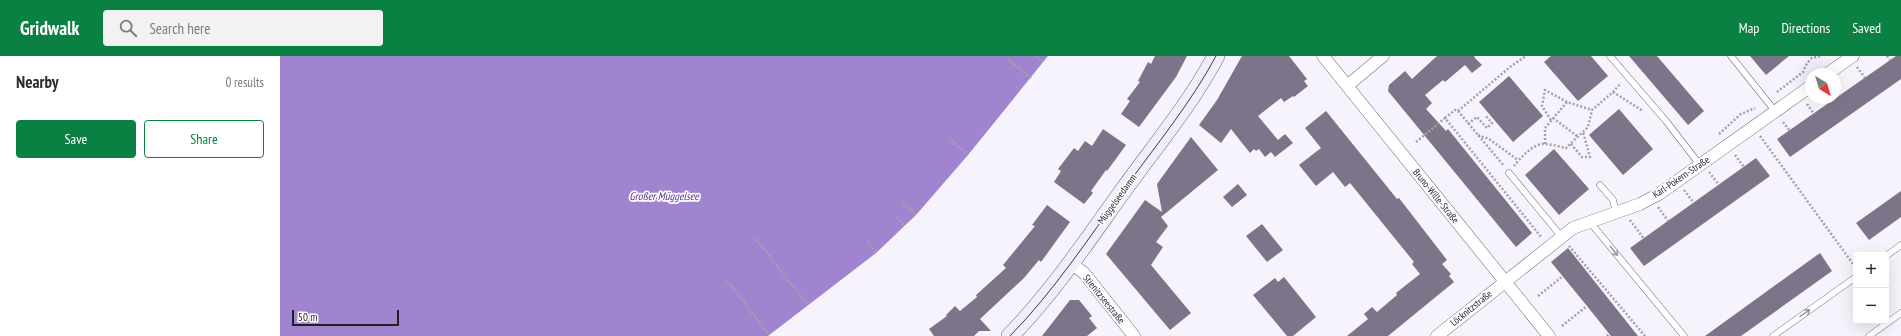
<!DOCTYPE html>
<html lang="en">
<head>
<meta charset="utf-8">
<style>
	body { margin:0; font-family:"PT Sans Narrow",sans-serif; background:#f2f2f3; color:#2b2b33 }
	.controls { position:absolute; right:12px; bottom:12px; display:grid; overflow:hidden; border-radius:4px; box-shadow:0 4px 16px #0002 }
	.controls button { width:36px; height:36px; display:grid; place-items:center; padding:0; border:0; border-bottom:1px solid #e1e1e2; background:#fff; color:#2b2b33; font:20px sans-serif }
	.compass { position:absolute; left:1525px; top:12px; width:36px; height:36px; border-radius:50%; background:#fff; box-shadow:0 4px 16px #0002; rotate:142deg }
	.scale { position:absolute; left:12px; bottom:10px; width:107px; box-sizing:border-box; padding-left:4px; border:2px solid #221f28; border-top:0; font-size:11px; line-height:14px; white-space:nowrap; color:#221f28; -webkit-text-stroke:3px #fff; paint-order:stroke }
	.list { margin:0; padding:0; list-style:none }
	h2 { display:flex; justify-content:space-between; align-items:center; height:52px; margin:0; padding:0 16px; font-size:17px }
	h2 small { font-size:13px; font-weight:400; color:#7c7c81 }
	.actions { display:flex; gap:8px; padding:12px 16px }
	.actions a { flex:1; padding:9px 0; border:1px solid #0b8043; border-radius:4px; text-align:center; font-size:14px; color:#0b8043 }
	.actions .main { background:#0b8043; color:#fff }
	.icon { flex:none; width:22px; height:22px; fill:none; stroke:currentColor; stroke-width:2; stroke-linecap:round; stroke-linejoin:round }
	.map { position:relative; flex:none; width:1621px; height:280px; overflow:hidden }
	header { display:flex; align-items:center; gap:24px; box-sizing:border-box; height:56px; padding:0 20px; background:#0b8043; color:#fff }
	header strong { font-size:19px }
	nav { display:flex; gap:22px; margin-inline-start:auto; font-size:14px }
	.search { width:280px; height:36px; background:#f2f2f3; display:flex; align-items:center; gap:10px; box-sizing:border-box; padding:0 14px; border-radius:4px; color:#7c7c81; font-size:15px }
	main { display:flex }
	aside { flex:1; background:#fff }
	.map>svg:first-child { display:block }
	.water { fill:#a184d0 }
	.building { fill:#7c7489 }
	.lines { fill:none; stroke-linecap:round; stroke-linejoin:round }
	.lane-casing { stroke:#6f687c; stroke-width:7 }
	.street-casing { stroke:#6f687c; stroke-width:13 }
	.secondary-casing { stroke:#6f687c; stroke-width:18 }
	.path { stroke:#a4a1ab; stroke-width:2.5; stroke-dasharray:2 2; stroke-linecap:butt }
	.lane { stroke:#fff; stroke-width:6 }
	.street { stroke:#fff; stroke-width:12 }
	.secondary { stroke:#f2edfb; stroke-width:17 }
	.tram { stroke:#3f3c45; stroke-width:1 }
	.oneway { stroke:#9c9a9e }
	.labels { text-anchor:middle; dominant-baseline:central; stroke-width:3.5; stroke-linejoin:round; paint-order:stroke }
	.street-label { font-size:10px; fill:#221f28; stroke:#fff }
	.water-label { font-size:11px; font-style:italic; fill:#5a318b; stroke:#fff }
</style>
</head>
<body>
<header>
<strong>Gridwalk</strong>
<div class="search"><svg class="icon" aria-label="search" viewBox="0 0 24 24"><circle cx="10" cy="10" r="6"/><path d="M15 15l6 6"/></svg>Search here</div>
<nav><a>Map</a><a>Directions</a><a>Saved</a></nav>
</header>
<main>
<aside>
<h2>Nearby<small>0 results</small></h2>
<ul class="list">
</ul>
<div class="actions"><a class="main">Save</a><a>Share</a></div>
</aside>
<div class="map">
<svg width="1621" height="280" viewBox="0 0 1621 280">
	<rect width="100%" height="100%" fill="#f6f3fd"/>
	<!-- water -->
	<path class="water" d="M0 0H768L688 99 636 159 596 197 488 280H0Z"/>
	<!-- building -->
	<path class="building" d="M875 0H907L896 21 859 71 841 58 850 45 847 43 860 26 858 25 868 6 871 8Z
		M962 0H1009L1027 23 1024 25 1028 30 1014 41 1013 40 1004 46 1001 42 978 60 998 84 1005 78 1013 87 995 101 991 96 985 101 979 93 976 95 974 93 970 97 951 73 941 87 919 69 937 44Z
		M1157 0H1195L1194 1 1202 9 1192 17 1185 9 1165 26 1163 24 1145 39 1152 47 1146 53 1166 75 1168 73 1252 177 1236 191 1108 35 1109 29 1125 15 1132 23Z
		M1271 0H1311L1328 20 1298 45 1264 6Z
		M1349 0H1377L1424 55 1408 69Z
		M1470 0H1509L1486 19Z
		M1616 0H1621V23L1510 101 1497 83Z
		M1229 20 1263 60 1233 86 1199 46Z
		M1339 53 1373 93 1343 119 1309 79Z
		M1046 55 1117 143 1119 142 1167 204 1162 208 1171 218 1169 220 1174 226 1108 280H1067L1088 263 1084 258 1092 251 1097 256 1117 239 1116 237 1140 218 1132 208 1134 206 1070 127 1065 131 1053 116 1036 130 1019 109 1041 92 1025 72Z
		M823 73 846 89 827 115 826 114 811 135 813 137 804 148 774 126 781 115 778 113 794 92 798 95 805 85 812 90Z
		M911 81 938 114 881 161 888 170 876 186 883 191 871 209 911 257 890 274 826 198 865 144 882 156 877 128Z
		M1274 93 1309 133 1279 159 1245 119Z
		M1476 102 1490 120 1364 210 1350 192Z
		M958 128 967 139 952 151 943 141Z
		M1621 135V161L1589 184 1576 167Z
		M767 149 790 166 761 206 759 204 744 222 700 263 711 275H699L694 280H654L649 273 667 260 666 259 675 250 680 255 697 241 696 239 726 212 723 209 755 170 752 169Z
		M982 168 1003 194 987 206 966 180Z
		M1288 192 1358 280H1331L1307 250 1271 206Z
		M1540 197 1552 215 1461 280H1425Z
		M1004 221 1036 261 1013 280H1007L973 239 995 222 998 226Z
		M790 244H799L812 260 809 262 817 272 807 280H762Z"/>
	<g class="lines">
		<defs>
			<path id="lane" d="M1330 0 1386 65 1420 109
				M1451 0 1495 55
				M1229 117 1281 180
				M1320 129 1333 144 1336 156
				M1309 165 1404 280
				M1606 200 1621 189
				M1493 280 1576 221
				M1589 280 1621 257"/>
			<path id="street" d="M1043 0 1269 280
				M1547 18 1573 0
				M1067 30 1103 0
				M792 208 804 217 854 280
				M1157 280 1293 172 1360 148 1379 138 1531 30"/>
			<path id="secondary" d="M730 280C774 235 808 183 845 132 876 89 911 47 936 0"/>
		</defs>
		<!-- lane casing -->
		<use href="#lane" class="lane-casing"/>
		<!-- street casing -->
		<use href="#street" class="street-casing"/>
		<!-- secondary casing -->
		<use href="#secondary" class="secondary-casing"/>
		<!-- path -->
		<path class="path" d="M755 0 764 6
			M1607 0 1610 4
			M728 3 751 22
			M1577 11 1585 22
			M1555 33 1560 40
			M1333 36 1363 55
			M1497 36 1523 16 1527 7 1532 2 1541 0
			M1527 48 1534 58
			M1178 55 1224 110
			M1165 62 1175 54 1178 55 1230 11 1246 0
			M1273 62 1297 80
			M1271 64 1262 50 1265 34 1287 46
			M1503 66 1510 75
			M1188 68 1197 61 1207 72 1212 67 1205 59
			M1439 78 1461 58 1475 52
			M1198 79 1209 83 1238 104
			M1480 80 1576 212
			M669 82 688 99
			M1136 86 1165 62 1262 182
			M1265 88V72L1287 46 1312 54
			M1291 88 1302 101H1310L1303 76
			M1455 99 1464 111
			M1234 110C1240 102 1254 87 1264 88 1272 88 1280 91 1286 92L1308 71 1312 54 1333 36 1341 27
			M1429 116 1439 129
			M1404 134 1414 147
			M623 146 636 159
			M1378 151 1388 165
			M617 161 625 170
			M1350 164 1364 183
			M476 183 528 249
			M587 185 596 197
			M1289 190 1365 280
			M447 224 489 279
			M1258 240 1283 220
			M1282 270 1307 250
			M1327 280 1329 278"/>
		<!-- lane -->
		<use href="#lane" class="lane"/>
		<!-- street -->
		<use href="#street" class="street"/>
		<!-- secondary -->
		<use href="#secondary" class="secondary"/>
		<!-- tram -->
		<path class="tram" d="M730 280C774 235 808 183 845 132 876 89 911 47 936 0"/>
	</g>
	<!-- one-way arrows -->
	<defs><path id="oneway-shaft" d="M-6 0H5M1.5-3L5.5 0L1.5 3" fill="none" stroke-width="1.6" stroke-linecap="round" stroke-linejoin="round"/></defs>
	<g class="oneway">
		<use href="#oneway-shaft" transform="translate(1334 195) rotate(51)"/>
		<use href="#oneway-shaft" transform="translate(1525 257) rotate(-35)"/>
	</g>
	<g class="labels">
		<!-- street labels -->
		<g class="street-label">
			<text transform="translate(1401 121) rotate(-34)">Karl-Pokern-Straße</text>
			<text transform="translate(1156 140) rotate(51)">Bruno-Wille-Straße</text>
			<text transform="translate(837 143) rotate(-54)">Müggelseedamm</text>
			<text transform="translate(824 243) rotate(51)">Stienitzseestraße</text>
			<text transform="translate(1191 252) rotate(-39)">Löcknitzstraße</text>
		</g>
		<!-- water labels -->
		<g class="water-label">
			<text x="384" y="140">Großer Müggelsee</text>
		</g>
	</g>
</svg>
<div class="controls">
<button>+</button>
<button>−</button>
</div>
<svg class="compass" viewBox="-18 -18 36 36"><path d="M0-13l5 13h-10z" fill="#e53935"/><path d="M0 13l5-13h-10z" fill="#7c7c81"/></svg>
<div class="scale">50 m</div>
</div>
</main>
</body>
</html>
